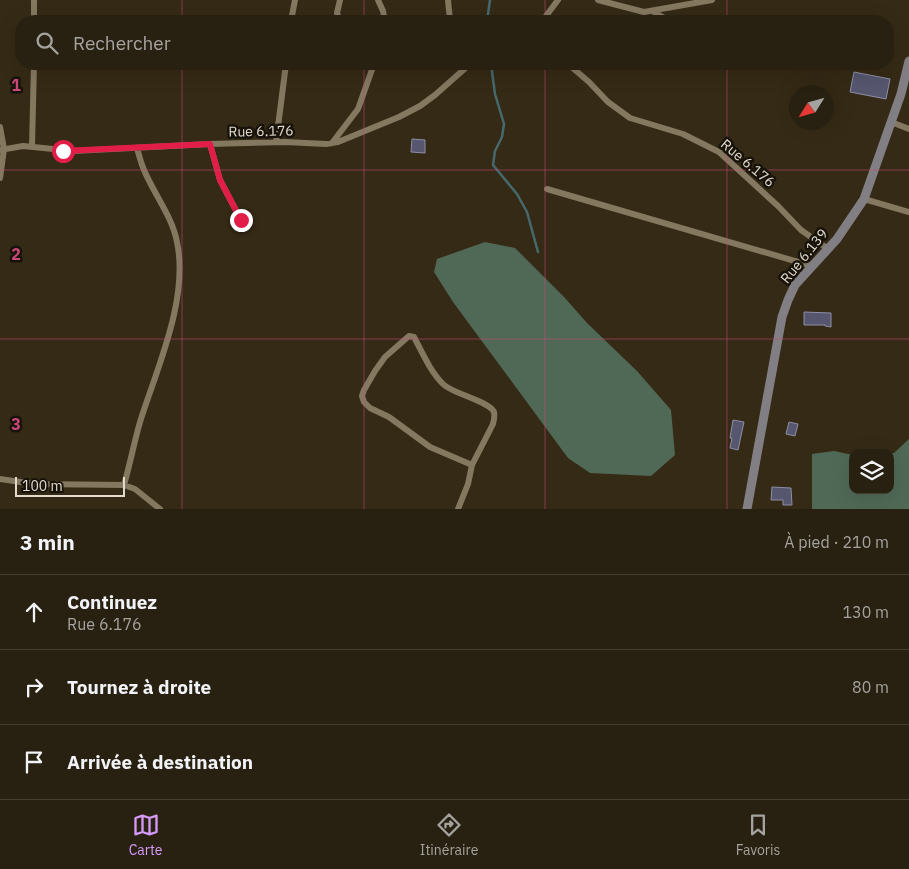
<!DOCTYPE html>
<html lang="fr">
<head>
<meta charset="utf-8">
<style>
	body { margin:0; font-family:"IBM Plex Sans",sans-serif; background:#302819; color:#f1f3f6 }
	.controls { position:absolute; right:15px; bottom:15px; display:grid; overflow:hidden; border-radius:10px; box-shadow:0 5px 20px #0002 }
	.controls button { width:45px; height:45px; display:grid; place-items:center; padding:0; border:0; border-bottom:1px solid #443e30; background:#282010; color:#f1f3f6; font:25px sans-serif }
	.compass { position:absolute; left:789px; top:85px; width:45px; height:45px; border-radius:50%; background:#282010; box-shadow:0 5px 20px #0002; rotate:233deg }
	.scale { position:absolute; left:15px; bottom:12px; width:110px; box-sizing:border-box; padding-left:5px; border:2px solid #e1dacd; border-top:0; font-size:14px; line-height:18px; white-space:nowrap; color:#e1dacd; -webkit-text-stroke:4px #18130a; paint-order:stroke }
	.stop { position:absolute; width:15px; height:15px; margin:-11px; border:4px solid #e11d48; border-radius:50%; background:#fff }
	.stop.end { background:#e11d48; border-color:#fff; box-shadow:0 1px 5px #0008 }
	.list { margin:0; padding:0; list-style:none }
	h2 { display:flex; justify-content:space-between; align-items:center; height:65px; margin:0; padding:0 20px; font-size:21px }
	h2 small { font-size:16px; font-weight:400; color:#a5a39f }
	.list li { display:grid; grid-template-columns:32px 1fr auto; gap:15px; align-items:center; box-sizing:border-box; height:75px; padding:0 20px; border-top:1px solid #443e30 }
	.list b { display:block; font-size:19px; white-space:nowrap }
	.list p { margin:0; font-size:16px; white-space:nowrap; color:#a5a39f }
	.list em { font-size:16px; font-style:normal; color:#a5a39f }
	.icon { flex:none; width:28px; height:28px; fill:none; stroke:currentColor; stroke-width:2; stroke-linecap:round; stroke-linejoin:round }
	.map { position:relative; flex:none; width:909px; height:509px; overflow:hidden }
	.search { position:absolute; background:#282010; box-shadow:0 5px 20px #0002; left:15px; right:15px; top:15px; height:55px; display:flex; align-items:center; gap:12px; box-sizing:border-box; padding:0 18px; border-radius:20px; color:#a5a39f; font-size:19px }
	.sheet { height:290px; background:#282010 }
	nav { display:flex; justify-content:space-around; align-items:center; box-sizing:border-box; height:70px; border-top:1px solid #443e30; background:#282010; font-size:14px; color:#a5a39f }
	nav a { display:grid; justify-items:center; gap:2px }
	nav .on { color:#d69bfa }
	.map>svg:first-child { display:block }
	.forest { fill:#506956 }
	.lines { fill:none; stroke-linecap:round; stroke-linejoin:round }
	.stream { stroke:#46696e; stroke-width:2.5 }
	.building { fill:#56566f; stroke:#8d8ea7 }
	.street { stroke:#857861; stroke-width:6 }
	.secondary { stroke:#817e84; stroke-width:9 }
	.route { stroke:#e11d48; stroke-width:6 }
	.grid { fill:none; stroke:#ca4878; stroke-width:1; stroke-opacity:0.55 }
	.labels { text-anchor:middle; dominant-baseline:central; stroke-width:5; stroke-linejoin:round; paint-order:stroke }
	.street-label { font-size:14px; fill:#e1dacd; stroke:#18130a }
	.grid-label { font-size:16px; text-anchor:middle; font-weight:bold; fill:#ca4878; stroke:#18130a; stroke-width:5; stroke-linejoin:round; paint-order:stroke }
</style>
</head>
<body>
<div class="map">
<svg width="909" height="509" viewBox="0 0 909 509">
	<rect width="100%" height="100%" fill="#352a15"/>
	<!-- forest -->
	<path class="forest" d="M485 242 515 248 565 298 587 323 637 371 671 410 675 455 651 476 590 473 568 458 453 302 434 272 437 259Z
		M909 439V509H812V454L834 451 853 455V490H890V454L894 453Z"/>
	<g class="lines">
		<!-- stream -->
		<path class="stream" d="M487 21 490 0
			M491 64 495 94 504 124 502 137 495 151 493 165 517 194 527 212 538 252"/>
	</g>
	<!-- building -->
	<path class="building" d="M854 72 890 79 886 99 850 92Z
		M412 139 425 140V153L411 152Z
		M804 312 831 313V327L825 326V325H804Z
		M733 420 744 422 738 450 730 448 732 438H730Z
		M789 422 798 424 795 436 786 434Z
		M772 487 791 488 792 505H783V500H771Z"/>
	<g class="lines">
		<!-- street -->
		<path class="street" d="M34 0V21
			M378 0 383 11 385 21
			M448 0 450 21
			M598 0 644 12 712 0
			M652 11 670 21
			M291 21 295 0
			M340 21 337 13 340 0
			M545 21 546 16 558 0
			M568 64 589 82 608 102 630 118 683 134 719 152 778 206 801 230 828 249
			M622 64H623
			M891 122 909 129
			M0 127 4 149 0 178
			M276 142 286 64
			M332 143 358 109 374 64
			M210 144 220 180 241 220
			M32 146 34 64
			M0 150 23 146 73 151 210 144 285 142 326 144 338 142 399 117 420 106 435 95 470 64
			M547 189 812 266
			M864 199 909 212
			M0 479 34 484 124 485 135 489 160 509
			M124 485C130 464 134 443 140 422 157 368 189 299 177 242 172 216 154 194 144 170 141 163 139 155 137 148
			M458 509 468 484 472 465 493 424C494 420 495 416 494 412 489 401 453 394 443 384 430 371 422 352 414 337L409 336 385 357 375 371 364 390 362 396 364 402 370 408 389 417 430 447 472 465"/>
		<!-- secondary -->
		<path class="secondary" d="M747 509 782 317 788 300 795 285 837 239 864 199 901 94 909 61"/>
	</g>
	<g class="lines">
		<!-- route -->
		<path class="route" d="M63 151 210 144 220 180 241 220"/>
	</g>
	<!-- grid -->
	<path class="grid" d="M182 0V21M364 0V21M545 0V21M727 0V21M182 64V509M364 64V509M545 64V509M727 64V509M0 170H909M0 339H909"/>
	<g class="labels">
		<!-- street labels -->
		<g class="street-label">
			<text transform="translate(261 131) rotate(-1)">Rue 6.176</text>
			<text transform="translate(748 163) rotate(40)">Rue 6.176</text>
			<text transform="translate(804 256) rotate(-51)">Rue 6.139</text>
		</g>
	</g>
	<g class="grid-label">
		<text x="16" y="91">1</text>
		<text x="16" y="260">2</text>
		<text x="16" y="430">3</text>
	</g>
</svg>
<div class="controls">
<button><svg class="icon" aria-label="layers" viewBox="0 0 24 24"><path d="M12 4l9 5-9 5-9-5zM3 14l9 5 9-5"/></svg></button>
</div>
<svg class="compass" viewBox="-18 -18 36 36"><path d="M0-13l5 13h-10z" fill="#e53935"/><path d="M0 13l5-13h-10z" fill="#a5a39f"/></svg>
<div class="scale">100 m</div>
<div class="stop" style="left:63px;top:151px"></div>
<div class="stop end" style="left:241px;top:220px"></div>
<div class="search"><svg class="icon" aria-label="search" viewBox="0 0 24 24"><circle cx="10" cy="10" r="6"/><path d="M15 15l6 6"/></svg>Rechercher</div>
</div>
<section class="sheet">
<h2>3 min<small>À pied · 210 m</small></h2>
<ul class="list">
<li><svg class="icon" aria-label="ahead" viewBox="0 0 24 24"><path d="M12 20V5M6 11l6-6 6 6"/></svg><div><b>Continuez</b><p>Rue 6.176</p></div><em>130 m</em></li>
<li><svg class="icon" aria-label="right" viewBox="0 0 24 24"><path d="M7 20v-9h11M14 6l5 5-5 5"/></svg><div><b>Tournez à droite</b></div><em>80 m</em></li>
<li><svg class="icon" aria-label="arrive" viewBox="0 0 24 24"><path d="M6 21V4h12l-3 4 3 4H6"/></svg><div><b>Arrivée à destination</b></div></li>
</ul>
</section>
<nav>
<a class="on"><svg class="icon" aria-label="map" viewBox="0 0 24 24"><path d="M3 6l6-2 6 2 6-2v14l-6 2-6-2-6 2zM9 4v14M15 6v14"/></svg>Carte</a>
<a><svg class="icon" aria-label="directions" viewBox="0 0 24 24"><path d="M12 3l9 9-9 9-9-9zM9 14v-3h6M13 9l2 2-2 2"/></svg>Itinéraire</a>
<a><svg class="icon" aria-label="saved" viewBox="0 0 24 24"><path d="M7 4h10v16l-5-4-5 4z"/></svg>Favoris</a>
</nav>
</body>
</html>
